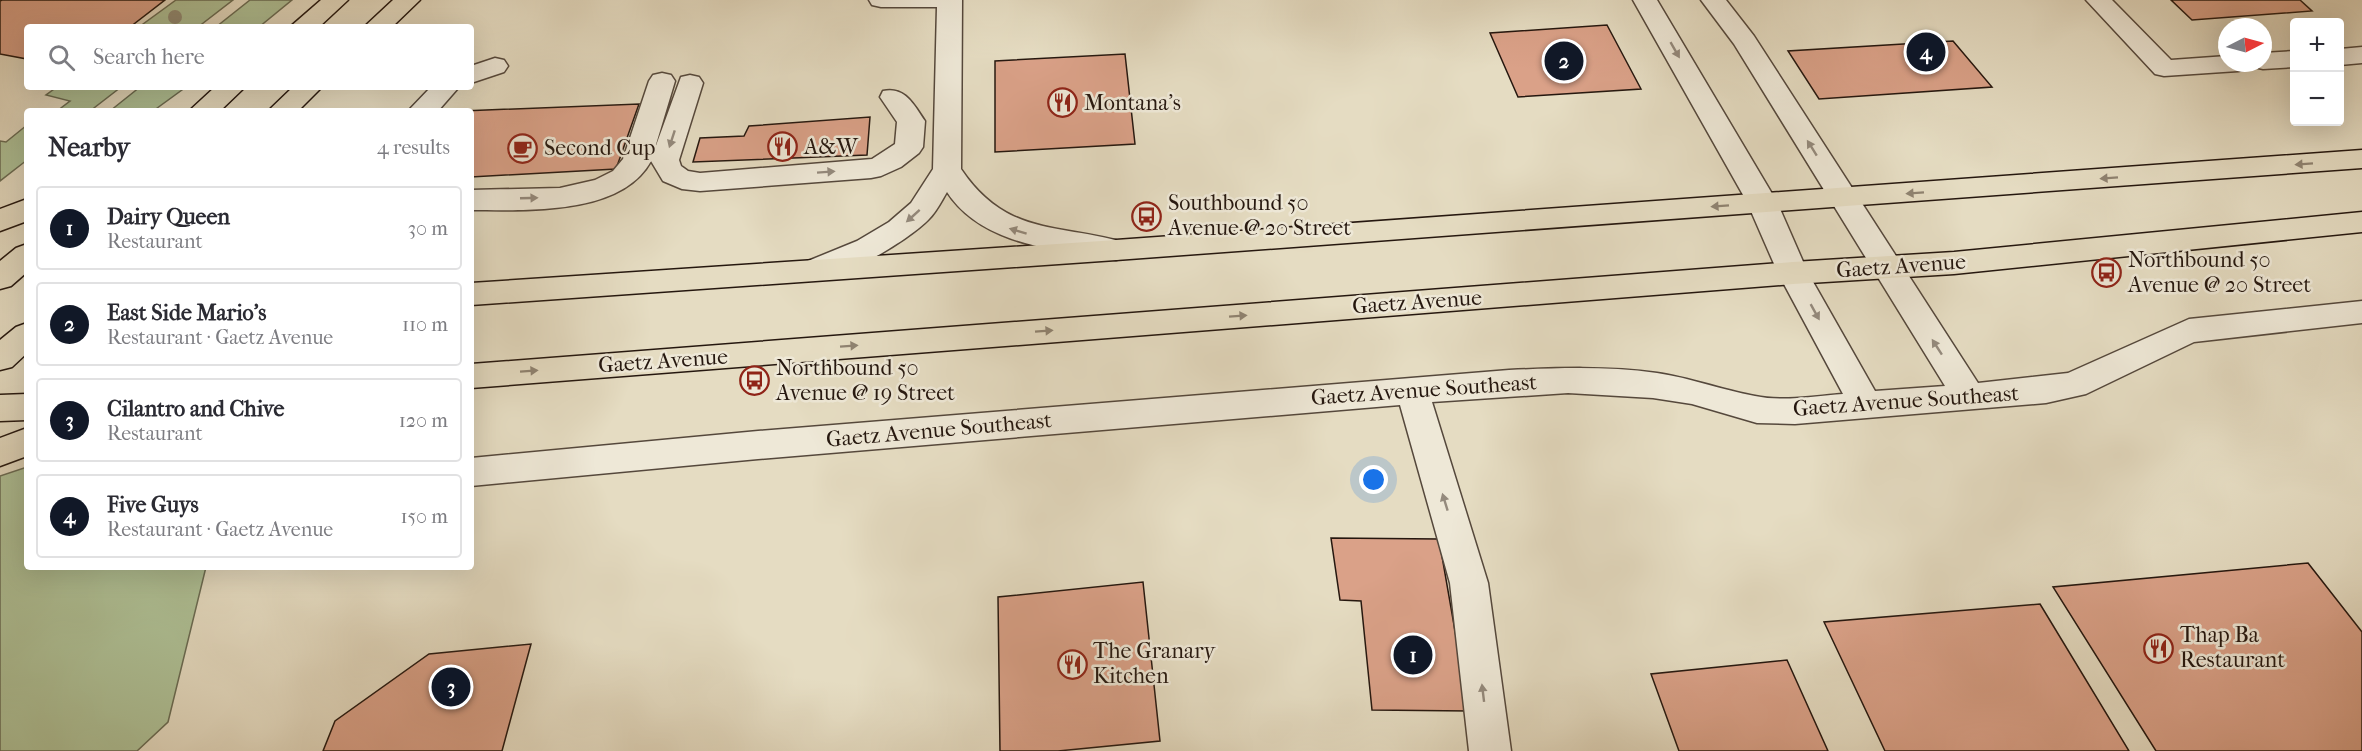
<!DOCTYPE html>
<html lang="en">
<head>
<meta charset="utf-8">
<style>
	body { margin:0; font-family:"IM FELL French Canon",serif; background:#f2f2f3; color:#2b2b33 }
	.controls { position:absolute; right:18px; top:18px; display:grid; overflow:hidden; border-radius:6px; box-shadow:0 6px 24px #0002 }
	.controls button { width:54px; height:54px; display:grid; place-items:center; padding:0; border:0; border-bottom:2px solid #e1e1e2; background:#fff; color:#2b2b33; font:30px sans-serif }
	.compass { position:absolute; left:2218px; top:18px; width:54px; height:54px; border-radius:50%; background:#fff; box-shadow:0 6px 24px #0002; rotate:84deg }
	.you { position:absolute; left:1374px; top:480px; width:21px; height:21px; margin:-15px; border:4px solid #fff; border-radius:50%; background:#1a73e8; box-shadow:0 0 0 9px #1a73e833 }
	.badge { display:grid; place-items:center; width:39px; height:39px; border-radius:50%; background:#111827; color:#fff; font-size:20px; font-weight:700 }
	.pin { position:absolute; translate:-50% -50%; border:3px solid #fff; box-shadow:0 2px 6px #0006 }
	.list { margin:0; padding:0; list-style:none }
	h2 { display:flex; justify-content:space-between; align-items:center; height:78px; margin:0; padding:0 24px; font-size:26px }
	h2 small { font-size:20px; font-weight:400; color:#7c7c81 }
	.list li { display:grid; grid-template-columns:39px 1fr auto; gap:18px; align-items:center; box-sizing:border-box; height:84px; margin:0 12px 12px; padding:0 12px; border:2px solid #e1e1e2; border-radius:6px }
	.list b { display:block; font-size:22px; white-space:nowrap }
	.list p { margin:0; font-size:20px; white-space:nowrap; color:#7c7c81 }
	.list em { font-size:20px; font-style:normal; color:#7c7c81 }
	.icon { flex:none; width:33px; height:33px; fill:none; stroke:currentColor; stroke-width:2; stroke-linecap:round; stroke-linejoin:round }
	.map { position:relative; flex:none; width:2362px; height:751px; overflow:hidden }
	.search { position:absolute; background:#fff; box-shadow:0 6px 24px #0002; left:24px; top:24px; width:450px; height:66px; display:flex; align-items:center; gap:15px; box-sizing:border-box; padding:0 21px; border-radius:6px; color:#7c7c81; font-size:22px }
	.panel { position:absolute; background:#fff; box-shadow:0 6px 24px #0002; left:24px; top:108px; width:450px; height:462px; border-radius:6px }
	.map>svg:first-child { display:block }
	.green { fill:#afc298; stroke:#6a6c54; stroke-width:1.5 }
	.building { fill:#daa188; stroke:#25170f; stroke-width:1.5 }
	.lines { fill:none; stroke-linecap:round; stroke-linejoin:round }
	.minor-casing { stroke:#55483c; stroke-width:3 }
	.major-casing { stroke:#25170f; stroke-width:3 }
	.minor { fill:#eee8d7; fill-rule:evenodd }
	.major { fill:#e5dcc2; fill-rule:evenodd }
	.tree { fill:#928c76 }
	.oneway { fill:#948a7d }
	.oneway2 { fill:#8f8371 }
	.labels { text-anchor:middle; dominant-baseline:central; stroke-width:5; stroke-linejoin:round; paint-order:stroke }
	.poi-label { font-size:22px; fill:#25170f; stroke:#eee8d7; text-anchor:start }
	.street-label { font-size:22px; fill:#25170f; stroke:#eee8d7 }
</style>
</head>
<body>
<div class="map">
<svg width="2362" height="751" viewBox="0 0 2362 751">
	<rect width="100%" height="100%" fill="#e5dcc2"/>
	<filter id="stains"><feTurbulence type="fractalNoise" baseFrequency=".00333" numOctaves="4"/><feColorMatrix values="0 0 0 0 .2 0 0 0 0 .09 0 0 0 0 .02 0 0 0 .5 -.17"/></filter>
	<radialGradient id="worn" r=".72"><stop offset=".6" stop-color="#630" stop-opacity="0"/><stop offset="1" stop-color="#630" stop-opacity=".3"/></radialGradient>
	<!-- green -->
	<path class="green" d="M176 0H233L198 27H139Z
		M250 0H292L259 27H216Z
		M57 87H121L90 111H57L70 101 46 95Z
		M140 87H186L153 111H110Z
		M27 125V160L0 181V141L6 142Z
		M27 467V567H206L168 722 137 751H0V476Z"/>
	<!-- building -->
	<path class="building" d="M2 0H165L130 27H27V59L0 54V1Z
		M2171 0H2300L2312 11 2192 20Z
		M1607 25 1641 89 1518 97 1490 33Z
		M1953 41 1992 87 1819 99 1788 51Z
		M1125 54 1135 144 995 152V61Z
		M639 104 616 169 471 177V111H462Z
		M870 117 867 155 693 162 700 138 744 136 749 126Z
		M1331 538 1439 539 1469 711 1372 710 1361 601 1340 600Z
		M2308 563 2362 632V751H2156L2053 587Z
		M1143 582 1160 741 1058 751H1000L998 597Z
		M2040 604 2129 751H1885L1824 622Z
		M531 644 502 751H323L335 721 429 654Z
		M1787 660 1828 751H1679L1651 674Z"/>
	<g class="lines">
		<defs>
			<path id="minor" d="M869 0H962L961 169C1007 237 1058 223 1127 243L1131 250 1127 257 1116 260C1058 250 982 246 947 192 942 200 937 211 929 219 908 241 832 287 803 279L799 271 803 263 857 241 889 222 911 203 933 169 937 7H881L872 5Z
				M1633 0H1657L1777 202 1808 273 1875 391 1945 386 1734 44 1701 0H1726L1754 36 1978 383 2068 373 2189 319 2362 301V323L2194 342 2086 394 2046 403 1795 424 1757 423 1692 404 1653 398 1568 393 1432 402 1488 583 1511 751H1469L1450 583 1400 405 758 459 471 486V458L758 431 1509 370C1558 368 1608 366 1657 373 1691 378 1722 390 1755 396 1783 402 1815 396 1843 394L1778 273 1747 202Z
				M2086 0H2112L2171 60 2227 56V63H2251L2247 69 2238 71 2164 76 2155 74Z
				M2362 47V63L2340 65V49Z
				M2294 51V67L2263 69 2254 67 2251 63H2263V53Z
				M495 58 504 60 508 66 504 72 471 83V66Z
				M662 73 671 75 675 81 654 151 681 77 690 75 699 77 703 83 679 160 681 166 688 171 700 173 872 159 895 144 897 122 880 97 883 91C905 86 914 105 925 121L923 147 919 153 901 167 881 176 871 178 700 191 682 189 663 181 651 161C621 216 526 210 471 210V190L560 188 595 180 613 171 623 159 649 81 653 75Z
				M431 87H459L438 111H408Z"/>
			<path id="major" d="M321 0H348L319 27H290Z
				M393 0H420L392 27H364Z
				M215 87H245L220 111H189Z
				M293 87H322L298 111H268Z
				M2362 150V168L1116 260 471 305V283L1116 240Z
				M27 199V221L0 231V209Z
				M2362 212V232L1954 274 1793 284 471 388V364L1793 262 1954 252Z
				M27 244V272L11 286 0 289V261L16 248Z
				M27 323V353L12 367 0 370V340L16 327Z
				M27 394V420L0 421V395Z
				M27 428V456L0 466V438Z"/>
		</defs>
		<!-- minor casing -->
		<use href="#minor" class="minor-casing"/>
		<!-- major casing -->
		<use href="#major" class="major-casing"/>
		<!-- minor -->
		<use href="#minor" class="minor"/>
		<!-- major -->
		<use href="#major" class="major"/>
	</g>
	<!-- trees -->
	<circle class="tree" cx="175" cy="17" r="7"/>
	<!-- one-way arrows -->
	<defs><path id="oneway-solid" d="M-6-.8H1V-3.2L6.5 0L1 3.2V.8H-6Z" transform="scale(1.5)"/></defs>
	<g class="oneway">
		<use href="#oneway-solid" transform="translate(1675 50) rotate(60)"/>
		<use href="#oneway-solid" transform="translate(672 139) rotate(108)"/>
		<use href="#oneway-solid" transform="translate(1812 148) rotate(-122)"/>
		<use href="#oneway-solid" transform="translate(826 172) rotate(-4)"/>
		<use href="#oneway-solid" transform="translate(529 198) rotate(-2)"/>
		<use href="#oneway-solid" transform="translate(913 216) rotate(138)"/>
		<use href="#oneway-solid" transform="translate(1018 231) rotate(-163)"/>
		<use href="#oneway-solid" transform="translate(1815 312) rotate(61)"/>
		<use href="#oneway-solid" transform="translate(1937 347) rotate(-123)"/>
		<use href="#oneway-solid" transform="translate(1445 502) rotate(-107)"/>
		<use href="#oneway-solid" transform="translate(1483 693) rotate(-97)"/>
	</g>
	<g class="oneway2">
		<use href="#oneway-solid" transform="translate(2304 164) rotate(176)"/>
		<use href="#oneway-solid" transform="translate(2109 178) rotate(176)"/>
		<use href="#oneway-solid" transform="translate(1915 193) rotate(176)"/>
		<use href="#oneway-solid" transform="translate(1720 206) rotate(176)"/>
		<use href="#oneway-solid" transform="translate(1238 316) rotate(-4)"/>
		<use href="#oneway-solid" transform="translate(1044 331) rotate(-4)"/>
		<use href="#oneway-solid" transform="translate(849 346) rotate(-4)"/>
		<use href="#oneway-solid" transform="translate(529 371) rotate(-4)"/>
	</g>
	<!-- icons -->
	<defs>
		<symbol id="restaurant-ring" viewBox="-11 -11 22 22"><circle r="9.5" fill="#eee8d7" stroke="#8f2418" stroke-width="1.5"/><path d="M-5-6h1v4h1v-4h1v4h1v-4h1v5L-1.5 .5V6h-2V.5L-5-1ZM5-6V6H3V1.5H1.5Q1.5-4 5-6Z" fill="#8f2418"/></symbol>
		<symbol id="cafe-ring" viewBox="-11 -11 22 22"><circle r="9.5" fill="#eee8d7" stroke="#8f2418" stroke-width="1.5"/><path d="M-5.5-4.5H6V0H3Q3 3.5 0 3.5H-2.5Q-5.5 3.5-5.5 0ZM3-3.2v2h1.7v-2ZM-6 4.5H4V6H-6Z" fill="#8f2418"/></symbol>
		<symbol id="bus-ring" viewBox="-11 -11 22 22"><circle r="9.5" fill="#eee8d7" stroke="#8f2418" stroke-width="1.5"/><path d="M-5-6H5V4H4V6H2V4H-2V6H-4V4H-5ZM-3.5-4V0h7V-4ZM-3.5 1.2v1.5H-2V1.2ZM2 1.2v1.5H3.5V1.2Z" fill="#8f2418"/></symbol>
	</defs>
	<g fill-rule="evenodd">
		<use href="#restaurant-ring" x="1046" y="86" width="33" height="33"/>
		<use href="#restaurant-ring" x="766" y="130" width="33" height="33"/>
		<use href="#cafe-ring" x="506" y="132" width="33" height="33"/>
		<use href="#bus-ring" x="1130" y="200" width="33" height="33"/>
		<use href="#bus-ring" x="2090" y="256" width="33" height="33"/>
		<use href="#bus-ring" x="738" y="364" width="33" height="33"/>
		<use href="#restaurant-ring" x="2142" y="632" width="33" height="33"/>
		<use href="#restaurant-ring" x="1056" y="648" width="33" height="33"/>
	</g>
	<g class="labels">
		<!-- poi labels -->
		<g class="poi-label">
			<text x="1084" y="103">Montana's</text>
			<text x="804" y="147">A&amp;W</text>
			<text x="544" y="148">Second Cup</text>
			<text x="1168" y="203">Southbound 50<tspan x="1168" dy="25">Avenue @ 20 Street</tspan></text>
			<text x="2128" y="260">Northbound 50<tspan x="2128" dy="25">Avenue @ 20 Street</tspan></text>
			<text x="776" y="368">Northbound 50<tspan x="776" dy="25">Avenue @ 19 Street</tspan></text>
			<text x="2180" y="635">Thap Ba<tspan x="2180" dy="25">Restaurant</tspan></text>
			<text x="1093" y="651">The Granary<tspan x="1093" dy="25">Kitchen</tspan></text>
		</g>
		<!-- street labels -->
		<g class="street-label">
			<text transform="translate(1901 266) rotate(-4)">Gaetz Avenue</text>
			<text transform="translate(1417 302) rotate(-4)">Gaetz Avenue</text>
			<text transform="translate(663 361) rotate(-4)">Gaetz Avenue</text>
			<text transform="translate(1424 390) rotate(-4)">Gaetz Avenue Southeast</text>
			<text transform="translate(1906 401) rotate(-4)">Gaetz Avenue Southeast</text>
			<text transform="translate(939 430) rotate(-5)">Gaetz Avenue Southeast</text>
		</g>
	</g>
	<rect width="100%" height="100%" filter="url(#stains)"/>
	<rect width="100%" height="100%" fill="url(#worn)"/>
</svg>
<div class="controls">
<button>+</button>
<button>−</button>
</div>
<svg class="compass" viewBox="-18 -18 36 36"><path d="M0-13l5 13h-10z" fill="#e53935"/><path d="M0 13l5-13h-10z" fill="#7c7c81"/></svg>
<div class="you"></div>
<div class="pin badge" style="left:1413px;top:655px">1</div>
<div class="pin badge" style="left:1564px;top:61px">2</div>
<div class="pin badge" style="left:451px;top:687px">3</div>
<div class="pin badge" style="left:1926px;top:52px">4</div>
<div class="search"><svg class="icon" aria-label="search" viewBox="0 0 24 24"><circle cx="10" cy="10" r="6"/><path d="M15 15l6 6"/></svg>Search here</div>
<section class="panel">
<h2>Nearby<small>4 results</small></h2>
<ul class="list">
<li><span class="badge">1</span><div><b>Dairy Queen</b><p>Restaurant</p></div><em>30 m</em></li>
<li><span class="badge">2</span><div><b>East Side Mario's</b><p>Restaurant · Gaetz Avenue</p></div><em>110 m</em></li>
<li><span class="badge">3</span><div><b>Cilantro and Chive</b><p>Restaurant</p></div><em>120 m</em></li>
<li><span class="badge">4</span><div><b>Five Guys</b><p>Restaurant · Gaetz Avenue</p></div><em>150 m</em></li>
</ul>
</section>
</div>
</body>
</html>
